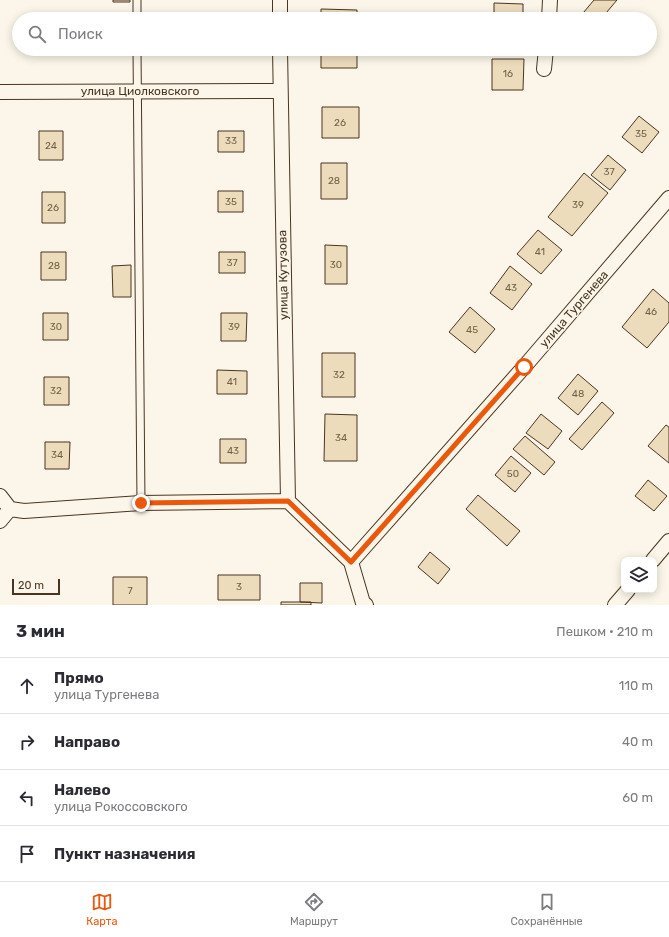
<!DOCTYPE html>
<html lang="ru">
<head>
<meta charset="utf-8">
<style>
	body { margin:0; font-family:Rubik,sans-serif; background:#f2f2f3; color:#2b2b33 }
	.controls { position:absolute; right:12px; bottom:12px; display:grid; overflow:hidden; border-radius:8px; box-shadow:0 2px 10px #0003 }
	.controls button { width:36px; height:36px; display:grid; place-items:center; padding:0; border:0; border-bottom:1px solid #e1e1e2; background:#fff; color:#2b2b33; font:20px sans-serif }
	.scale { position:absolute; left:12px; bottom:10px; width:48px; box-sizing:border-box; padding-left:4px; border:2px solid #4a3520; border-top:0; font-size:11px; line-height:14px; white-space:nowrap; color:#4a3520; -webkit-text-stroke:3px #fbf6e9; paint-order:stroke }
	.stop { position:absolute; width:12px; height:12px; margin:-9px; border:3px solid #ea580c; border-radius:50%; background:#fff }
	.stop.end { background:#ea580c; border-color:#fff; box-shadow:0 1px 4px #0008 }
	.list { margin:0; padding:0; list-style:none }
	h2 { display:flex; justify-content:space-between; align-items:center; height:52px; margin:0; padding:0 16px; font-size:17px }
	h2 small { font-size:13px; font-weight:400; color:#7c7c81 }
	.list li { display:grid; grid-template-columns:26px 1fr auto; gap:12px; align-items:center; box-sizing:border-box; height:56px; padding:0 16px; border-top:1px solid #e1e1e2 }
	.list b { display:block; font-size:15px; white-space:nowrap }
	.list p { margin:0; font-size:13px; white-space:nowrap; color:#7c7c81 }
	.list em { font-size:13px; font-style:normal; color:#7c7c81 }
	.icon { flex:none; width:22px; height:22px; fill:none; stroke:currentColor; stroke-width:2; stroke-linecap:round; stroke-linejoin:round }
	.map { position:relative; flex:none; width:669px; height:605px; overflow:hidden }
	.search { position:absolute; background:#fff; box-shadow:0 2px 10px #0003; left:12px; right:12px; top:12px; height:44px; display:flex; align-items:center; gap:10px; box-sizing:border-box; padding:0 14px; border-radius:22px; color:#7c7c81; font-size:15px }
	.sheet { height:276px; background:#fff }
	nav { display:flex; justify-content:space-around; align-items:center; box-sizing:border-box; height:56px; border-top:1px solid #e1e1e2; background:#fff; font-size:11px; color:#7c7c81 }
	nav a { display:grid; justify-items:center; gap:2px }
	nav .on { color:#ea580c }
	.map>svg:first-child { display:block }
	.building { fill:#ecdcbc; stroke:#4a3520 }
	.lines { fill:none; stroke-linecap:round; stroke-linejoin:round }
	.lane-casing { stroke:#4a3520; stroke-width:9 }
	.street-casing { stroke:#4a3520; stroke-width:16 }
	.lane { stroke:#fbf6e9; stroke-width:7 }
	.street { stroke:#fbf6e9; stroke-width:14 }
	.route { stroke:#ea580c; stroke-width:5 }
	.labels { text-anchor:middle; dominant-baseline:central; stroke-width:3; stroke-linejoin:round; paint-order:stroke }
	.number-label { font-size:10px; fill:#725f47 }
	.street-label { font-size:12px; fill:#4a3520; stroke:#fbf6e9 }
</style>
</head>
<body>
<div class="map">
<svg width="669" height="605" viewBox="0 0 669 605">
	<rect width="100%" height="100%" fill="#fbf6e9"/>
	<!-- building -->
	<path class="building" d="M113 0H130V2H113Z
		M594 0H617L601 19H578Z
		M494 3 523 4V19H494Z
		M321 9 357 10V19H321Z
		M39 49H64V51L39 50Z
		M321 49H357V68H321Z
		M492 59H524L523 90H492Z
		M322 107H359V138H322Z
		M639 116 659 132 642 153 622 137Z
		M39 131H63V160H39Z
		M218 131H244V152H218Z
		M608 155 626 170 610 190 591 175Z
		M321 163H347V199H321Z
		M584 173 608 193 572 236 548 217Z
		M218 191H243V212H218Z
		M42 192H65V223H42Z
		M538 230 562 250 541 274 517 254Z
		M325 245 347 246V284H325Z
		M41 252H66V280H41Z
		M219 252H245V273H219Z
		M131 265V297H113L112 266Z
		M510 266 532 284 512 310 490 293Z
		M653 289 669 303V322L647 348 622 327Z
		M470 307 495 329 475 353 449 332Z
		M43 313H68V340H43Z
		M221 313H247L246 341H221Z
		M322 353H355V397H322Z
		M217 370 247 371V394H217Z
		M578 374 598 391 578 415 558 398Z
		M44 377H69V405H44Z
		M602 402 614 413 582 450 569 439Z
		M325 414 357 415V461H324Z
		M541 414 562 431 548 449 526 433Z
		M666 425 669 427V463L648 446Z
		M525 436 555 462 544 475 513 449Z
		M220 439H246V463H220Z
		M45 442H70L69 469H45Z
		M511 456 531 473 515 492 495 475Z
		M648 480 667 496 654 511 635 496Z
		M478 495 520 531 507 546 466 509Z
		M430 552 450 569 438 584 418 567Z
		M218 575H260V600H218Z
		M113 577H147V605H113Z
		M300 583H322V603L300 602Z
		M281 602H311V605H281Z"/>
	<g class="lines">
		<defs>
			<path id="lane" d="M137 0V19
				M137 49 141 503"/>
			<path id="street" d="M280 0V19
				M549 19 550 0
				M280 49 288 501
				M544 69 546 49
				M0 92 280 91
				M0 496 10 509
				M288 501 351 562 363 603 366 605
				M10 509 24 511 141 503 288 501
				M0 521 10 509
				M653 560 669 541
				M351 562 524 367 669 198
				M615 605 628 590"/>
		</defs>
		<!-- lane casing -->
		<use href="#lane" class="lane-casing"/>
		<!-- street casing -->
		<use href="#street" class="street-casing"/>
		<!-- lane -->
		<use href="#lane" class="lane"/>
		<!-- street -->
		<use href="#street" class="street"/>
	</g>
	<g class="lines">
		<!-- route -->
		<path class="route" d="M141 503 288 501 351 562 524 367"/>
	</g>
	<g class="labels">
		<!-- number labels -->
		<g class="number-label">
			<text x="508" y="74">16</text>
			<text x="340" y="123">26</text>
			<text x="641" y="134">35</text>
			<text x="231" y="141">33</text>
			<text x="51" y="146">24</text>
			<text x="609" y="172">37</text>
			<text x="334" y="181">28</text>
			<text x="231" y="202">35</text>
			<text x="578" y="205">39</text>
			<text x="53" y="208">26</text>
			<text x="540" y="252">41</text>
			<text x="232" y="263">37</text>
			<text x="336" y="265">30</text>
			<text x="54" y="266">28</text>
			<text x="511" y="288">43</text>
			<text x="651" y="312">46</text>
			<text x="56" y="327">30</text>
			<text x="234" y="327">39</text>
			<text x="472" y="330">45</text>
			<text x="339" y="375">32</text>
			<text x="232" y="382">41</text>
			<text x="56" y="391">32</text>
			<text x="578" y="394">48</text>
			<text x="341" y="438">34</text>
			<text x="233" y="451">43</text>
			<text x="57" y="455">34</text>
			<text x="513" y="474">50</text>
			<text x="239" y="587">3</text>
			<text x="130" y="591">7</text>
		</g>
		<!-- street labels -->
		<g class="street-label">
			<text x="140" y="91">улица Циолковского</text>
			<text transform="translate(283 275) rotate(-91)">улица Кутузова</text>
			<text transform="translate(574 309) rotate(-49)">улица Тургенева</text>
		</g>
	</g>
</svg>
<div class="controls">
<button><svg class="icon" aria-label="layers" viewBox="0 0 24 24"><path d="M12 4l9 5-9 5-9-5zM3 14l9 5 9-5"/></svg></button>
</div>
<div class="scale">20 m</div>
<div class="stop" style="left:524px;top:367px"></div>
<div class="stop end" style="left:141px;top:503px"></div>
<div class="search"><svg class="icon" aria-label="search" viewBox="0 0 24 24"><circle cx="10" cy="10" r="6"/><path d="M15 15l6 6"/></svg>Поиск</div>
</div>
<section class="sheet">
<h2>3 мин<small>Пешком · 210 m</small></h2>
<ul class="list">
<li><svg class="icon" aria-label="ahead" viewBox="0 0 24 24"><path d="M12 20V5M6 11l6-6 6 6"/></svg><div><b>Прямо</b><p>улица Тургенева</p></div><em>110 m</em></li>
<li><svg class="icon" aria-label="right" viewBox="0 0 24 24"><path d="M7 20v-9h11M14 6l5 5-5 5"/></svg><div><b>Направо</b></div><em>40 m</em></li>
<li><svg class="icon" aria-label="left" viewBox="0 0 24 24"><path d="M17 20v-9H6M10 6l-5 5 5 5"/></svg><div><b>Налево</b><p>улица Рокоссовского</p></div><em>60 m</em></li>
<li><svg class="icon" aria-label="arrive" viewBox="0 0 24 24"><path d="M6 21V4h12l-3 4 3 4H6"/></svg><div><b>Пункт назначения</b></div></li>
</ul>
</section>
<nav>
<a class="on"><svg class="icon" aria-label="map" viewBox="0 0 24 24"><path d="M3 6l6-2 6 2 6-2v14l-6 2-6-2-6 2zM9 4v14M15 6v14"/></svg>Карта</a>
<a><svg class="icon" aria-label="directions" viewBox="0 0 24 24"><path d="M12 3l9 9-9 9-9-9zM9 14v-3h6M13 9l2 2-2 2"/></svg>Маршрут</a>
<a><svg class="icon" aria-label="saved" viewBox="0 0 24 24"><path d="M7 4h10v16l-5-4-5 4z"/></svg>Сохранённые</a>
</nav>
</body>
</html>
